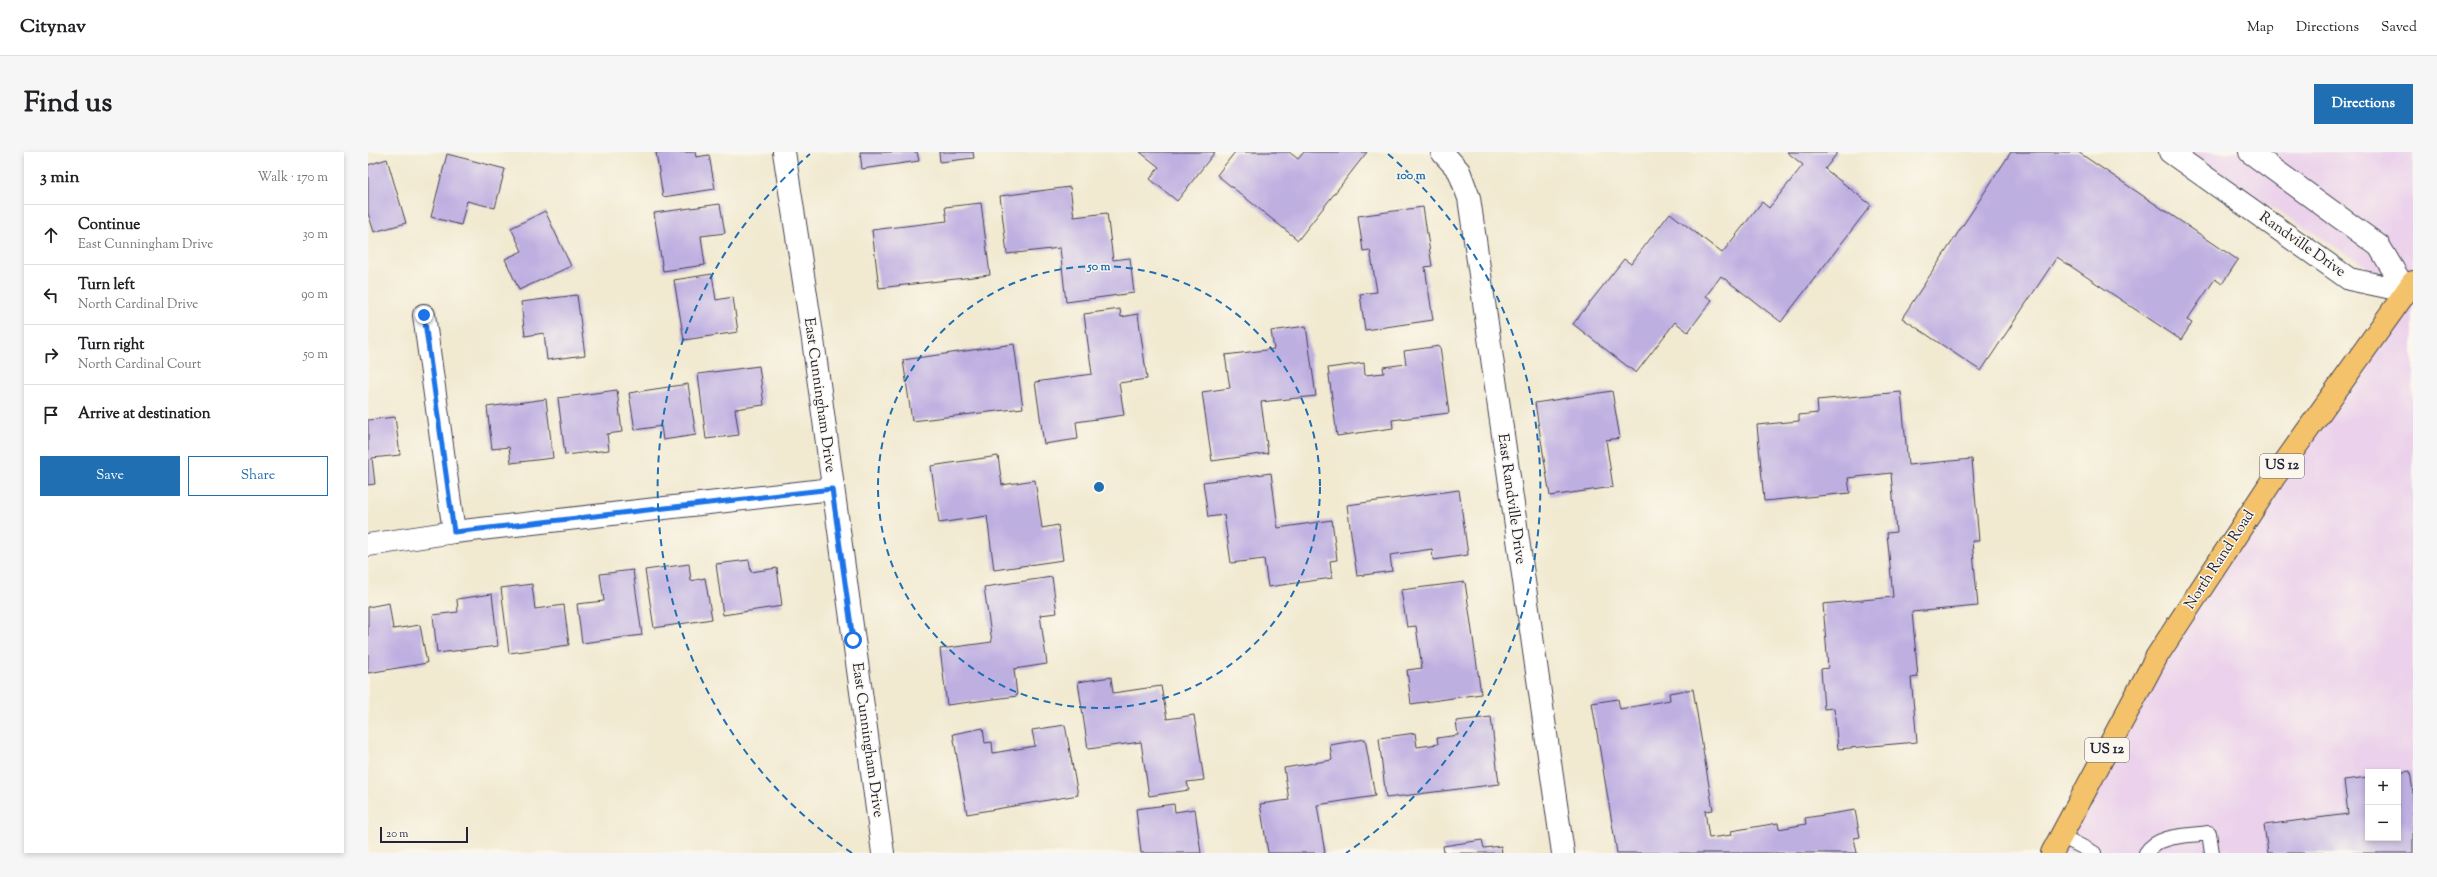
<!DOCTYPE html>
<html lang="en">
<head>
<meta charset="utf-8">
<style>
	body { margin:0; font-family:"Sorts Mill Goudy",serif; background:#f6f6f6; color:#202124 }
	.controls { position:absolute; right:12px; bottom:12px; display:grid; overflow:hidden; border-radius:0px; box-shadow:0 2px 6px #0003 }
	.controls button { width:36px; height:36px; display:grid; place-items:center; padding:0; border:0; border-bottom:1px solid #e0e0e0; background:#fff; color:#202124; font:20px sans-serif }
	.scale { position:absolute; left:12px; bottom:10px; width:88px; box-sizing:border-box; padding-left:4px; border:2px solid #22223b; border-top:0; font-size:11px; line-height:14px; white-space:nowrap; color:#22223b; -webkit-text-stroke:3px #fbf7ec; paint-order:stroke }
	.stop { position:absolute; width:12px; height:12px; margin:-9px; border:3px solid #1a73e8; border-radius:50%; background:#fff }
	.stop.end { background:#1a73e8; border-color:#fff; box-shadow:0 1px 4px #0008 }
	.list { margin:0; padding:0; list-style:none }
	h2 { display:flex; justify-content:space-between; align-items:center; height:52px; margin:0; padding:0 16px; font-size:17px }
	h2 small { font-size:13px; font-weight:400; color:#757577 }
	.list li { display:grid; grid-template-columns:26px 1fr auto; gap:12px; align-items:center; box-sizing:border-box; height:60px; padding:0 16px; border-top:1px solid #e0e0e0 }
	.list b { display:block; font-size:15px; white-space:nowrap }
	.list p { margin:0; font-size:13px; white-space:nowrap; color:#757577 }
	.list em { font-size:13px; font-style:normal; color:#757577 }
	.actions { display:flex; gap:8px; padding:12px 16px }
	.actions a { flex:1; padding:9px 0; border:1px solid #1f6fb2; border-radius:0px; text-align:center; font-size:14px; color:#1f6fb2 }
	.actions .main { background:#1f6fb2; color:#fff }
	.icon { flex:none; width:22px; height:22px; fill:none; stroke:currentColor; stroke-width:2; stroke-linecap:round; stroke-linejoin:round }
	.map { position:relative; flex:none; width:2045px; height:701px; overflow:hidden; border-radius:0px }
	header { display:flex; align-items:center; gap:24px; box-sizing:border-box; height:56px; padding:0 20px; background:#fff; border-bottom:1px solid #e0e0e0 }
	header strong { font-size:19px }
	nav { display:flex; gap:22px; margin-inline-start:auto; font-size:14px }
	.intro { display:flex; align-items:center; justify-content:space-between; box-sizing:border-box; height:96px; padding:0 24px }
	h1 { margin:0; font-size:28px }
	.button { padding:10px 18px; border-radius:0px; background:#1f6fb2; color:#fff; font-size:14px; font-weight:700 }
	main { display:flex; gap:24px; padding:0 24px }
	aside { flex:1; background:#fff; border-radius:0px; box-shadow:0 2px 6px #0003 }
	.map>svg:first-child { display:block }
	.built { fill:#ebd1eb; fill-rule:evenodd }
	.building { fill:#beafe1 }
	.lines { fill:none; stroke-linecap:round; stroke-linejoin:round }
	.service-casing { stroke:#414051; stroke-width:16 }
	.minor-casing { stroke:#414051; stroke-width:24 }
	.primary-casing { stroke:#414051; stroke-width:24 }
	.service { stroke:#fff; stroke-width:14 }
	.minor { stroke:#fff; stroke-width:22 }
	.primary { stroke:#f3c26a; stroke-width:22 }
	.route { stroke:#1a73e8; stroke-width:5 }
	.ring { fill:none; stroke:#1f6fb2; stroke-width:2; stroke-dasharray:7 5 }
	.labels { text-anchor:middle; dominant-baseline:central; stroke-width:3; stroke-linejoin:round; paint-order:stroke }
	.shield { fill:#fbf7ec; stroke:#636270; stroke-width:1 }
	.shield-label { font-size:14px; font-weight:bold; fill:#22223b }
	.street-label { font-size:15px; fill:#22223b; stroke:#fbf7ec }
	.centre { fill:#1f6fb2; stroke:#fbf7ec; stroke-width:2 }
	.ring-label { font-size:12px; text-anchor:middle; font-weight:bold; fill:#1f6fb2; stroke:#fbf7ec; stroke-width:3; stroke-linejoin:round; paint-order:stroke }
</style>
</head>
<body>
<header>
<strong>Citynav</strong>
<nav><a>Map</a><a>Directions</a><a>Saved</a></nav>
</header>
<div class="intro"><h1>Find us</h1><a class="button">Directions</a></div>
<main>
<aside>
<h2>3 min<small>Walk · 170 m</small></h2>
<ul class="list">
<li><svg class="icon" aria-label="ahead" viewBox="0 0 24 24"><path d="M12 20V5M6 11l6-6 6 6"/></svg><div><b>Continue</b><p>East Cunningham Drive</p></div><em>30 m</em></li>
<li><svg class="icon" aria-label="left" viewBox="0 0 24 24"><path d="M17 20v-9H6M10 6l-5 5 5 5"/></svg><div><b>Turn left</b><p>North Cardinal Drive</p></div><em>90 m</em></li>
<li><svg class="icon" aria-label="right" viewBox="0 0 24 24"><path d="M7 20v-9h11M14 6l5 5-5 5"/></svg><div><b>Turn right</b><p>North Cardinal Court</p></div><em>50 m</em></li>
<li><svg class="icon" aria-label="arrive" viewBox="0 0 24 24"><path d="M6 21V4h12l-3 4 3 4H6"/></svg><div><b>Arrive at destination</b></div></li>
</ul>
<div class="actions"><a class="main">Save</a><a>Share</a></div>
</aside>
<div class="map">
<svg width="2045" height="701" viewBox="0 0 2045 701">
	<rect width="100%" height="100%" fill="#fbf7ec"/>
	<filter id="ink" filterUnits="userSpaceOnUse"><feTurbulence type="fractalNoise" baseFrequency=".025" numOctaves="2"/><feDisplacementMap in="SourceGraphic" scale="8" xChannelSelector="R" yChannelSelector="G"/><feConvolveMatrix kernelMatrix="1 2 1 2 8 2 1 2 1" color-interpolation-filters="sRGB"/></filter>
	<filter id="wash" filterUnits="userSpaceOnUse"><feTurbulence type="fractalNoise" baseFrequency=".012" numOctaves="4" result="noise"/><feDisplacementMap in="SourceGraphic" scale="16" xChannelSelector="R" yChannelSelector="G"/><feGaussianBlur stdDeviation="0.9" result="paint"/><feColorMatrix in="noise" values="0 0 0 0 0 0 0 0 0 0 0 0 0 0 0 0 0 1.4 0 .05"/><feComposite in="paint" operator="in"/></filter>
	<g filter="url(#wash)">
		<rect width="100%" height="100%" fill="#f1e9d0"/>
		<!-- built -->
		<path class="built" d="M1817 0H2045V701H1684L1789 504 2038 139ZM2000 620H2030V686H2000Z"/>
		<g id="blocks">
			<!-- building -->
			<path class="building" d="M288 0H327L328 5 341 3 347 37 295 45Z
				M492 0H549L551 9 494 17Z
				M571 0H605L606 6 572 10Z
				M772 0H847L809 49 782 27 791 15Z
				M867 0H921L930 7 936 0H999L930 88 849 23Z
				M1419 0H1470L1457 17 1503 53 1413 170 1353 124 1338 144 1344 148 1320 180 1307 170 1268 221 1205 172 1256 107 1263 112 1302 61 1354 101 1394 50 1401 56 1435 13Z
				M1643 0H1710L1870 108 1854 132 1847 127 1819 168 1824 171 1813 188 1689 105 1613 219 1534 166Z
				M79 2 137 17 127 56 99 49 93 73 63 65Z
				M19 7 38 71 6 80 0 61V13Z
				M702 35 706 65 739 61 745 108 762 106 766 141 698 150 692 96 639 102 632 44Z
				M613 51 622 123 511 136 504 78 579 69 577 55Z
				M352 52 357 81 333 84 337 113 295 119 286 61Z
				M1055 55 1064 114 1057 115 1065 168 997 178 992 142 1009 140 1002 98 995 99 990 64Z
				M177 59 203 114 151 138 137 107 154 99 143 76Z
				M344 122 348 148 365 145 370 180 316 188 306 128Z
				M209 143 217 203 179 208 176 181 157 184 153 150Z
				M752 157 753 165 770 162 779 227 751 231 756 263 708 270 710 287 676 292 667 230 724 222 716 162Z
				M938 174 948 244 893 250 900 301 844 309 834 240 862 236 857 203 906 197 903 179Z
				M646 192 655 256 544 269 535 208Z
				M1072 194 1081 261 1024 268 1025 276 969 284 960 216 996 211 997 223 1016 221 1015 215 1038 212 1036 199Z
				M391 214 396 253 367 257 371 283 338 287 330 222Z
				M320 232 328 283 295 288 293 274 267 278 261 241Z
				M249 238 254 280 239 282 241 298 197 303 190 246Z
				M1244 239 1252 286 1238 288 1245 335 1182 344 1167 251Z
				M1533 240 1540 313 1604 307 1611 389H1604L1610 454 1544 460 1550 525 1543 526 1549 590 1470 597 1466 556 1456 557 1453 517 1460 516 1455 452 1525 445 1519 381 1528 380 1523 321 1480 326 1482 341 1396 349 1389 273 1431 269V263L1450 261 1449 248Z
				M178 247 185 306 143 311 141 295 124 297 119 255Z
				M27 265 32 303 4 306 7 332 0 333V268Z
				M630 304 634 333 667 328 674 376 690 373 695 408 626 418 619 364 571 371 563 314Z
				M903 321 910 376 964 368 969 408 962 409 964 426 900 435 896 407 863 411 856 363 840 365 835 330Z
				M1091 338 1100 403 1065 408 1064 397 1022 403 1024 419 989 424 979 353Z
				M381 408 383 420 409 416 414 454 355 463 348 412Z
				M321 412 323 429 337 426 344 467 286 476 277 418Z
				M265 418 274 483 214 491 209 452 236 449 232 422Z
				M684 425 689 461 672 463 679 512 646 517 649 544 579 553 572 497 624 490 616 435Z
				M1097 430 1113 542 1043 552 1039 518 1054 516 1048 474 1039 475 1033 438Z
				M164 432 167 457 196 453 201 493 141 501 133 436Z
				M124 442 130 494 69 501 65 463 90 460 89 447Z
				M21 451 25 477 52 473 59 511 0 521V455Z
				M743 525 745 541 793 534 799 567 826 563 836 628 819 630 821 638 781 644 773 590 720 597 710 530Z
				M1325 537 1345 658 1337 659 1341 686 1364 683 1363 679 1410 671 1411 677 1438 672 1437 666 1487 658 1492 685 1486 686 1489 701H1249L1224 551 1250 547 1252 557 1302 548 1301 541Z
				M1123 565 1131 632 1018 646 1011 586 1047 581 1049 595 1070 592 1069 586 1090 583 1088 569Z
				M697 573 710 643 599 662 585 582 615 576 617 591 624 590 625 601 667 594 664 578Z
				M997 587 1007 644 949 653 957 701H900L892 652 921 648 916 616 964 608 962 593Z
				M2042 619 2045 640V701H1900L1896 673 1980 662 1976 628 2000 625V686H2030V621Z
				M806 652 807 660 827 657 833 701H773L768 657Z
				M1114 688 1116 696 1133 694 1134 701H1076L1075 694Z"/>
		</g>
	</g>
	<g filter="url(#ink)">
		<use href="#blocks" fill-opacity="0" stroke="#414051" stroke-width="1"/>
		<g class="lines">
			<defs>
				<path id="service" d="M1693 684 1726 701
					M1778 701C1790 682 1821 684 1841 681L1844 701"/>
				<path id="minor" d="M416 0 445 188 515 701
					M1074 0 1091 19 1101 46 1195 701
					M1802 0 1981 127 2038 139
					M1882 0 2011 94 2038 139
					M56 163 86 380
					M0 393 86 380 464 337"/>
				<path id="primary" d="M1684 701 1789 504 1907 324 2045 130"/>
			</defs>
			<!-- service casing -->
			<use href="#service" class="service-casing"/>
			<!-- minor casing -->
			<use href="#minor" class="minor-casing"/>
			<!-- primary casing -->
			<use href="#primary" class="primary-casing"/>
			<!-- service -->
			<use href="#service" class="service"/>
			<!-- minor -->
			<use href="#minor" class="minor"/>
			<!-- primary -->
			<use href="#primary" class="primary"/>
		</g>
	</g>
	<g class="lines" filter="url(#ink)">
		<!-- route -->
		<path class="route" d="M56 163 86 380 464 337 485 488"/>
	</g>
	<!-- distance rings -->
	<g class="ring">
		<circle cx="731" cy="335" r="221"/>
		<path d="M484 701A441 441 0 0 1 442 2M1020 2A441 441 0 0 1 978 701"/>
	</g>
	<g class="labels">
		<!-- shield labels -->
		<g class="shield">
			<rect x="1892" y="302" width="44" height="24" rx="3"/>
			<rect x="1717" y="586" width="44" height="24" rx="3"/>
		</g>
		<g class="shield-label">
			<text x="1914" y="314">US 12</text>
			<text x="1739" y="598">US 12</text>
		</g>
		<!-- street labels -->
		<g class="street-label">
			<text transform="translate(1934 93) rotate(35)">Randville Drive</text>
			<text transform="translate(451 243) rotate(82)">East Cunningham Drive</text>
			<text transform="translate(1143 347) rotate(82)">East Randville Drive</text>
			<text transform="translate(1852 408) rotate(-57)">North Rand Road</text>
			<text transform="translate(499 588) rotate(82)">East Cunningham Drive</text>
		</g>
	</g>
	<circle cx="731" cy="335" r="6" class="centre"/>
	<g class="ring-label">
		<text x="1043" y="27">100 m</text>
		<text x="731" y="118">50 m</text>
	</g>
</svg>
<div class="controls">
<button>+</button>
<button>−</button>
</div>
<div class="scale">20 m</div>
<div class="stop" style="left:485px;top:488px"></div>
<div class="stop end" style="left:56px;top:163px"></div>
</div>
</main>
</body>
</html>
